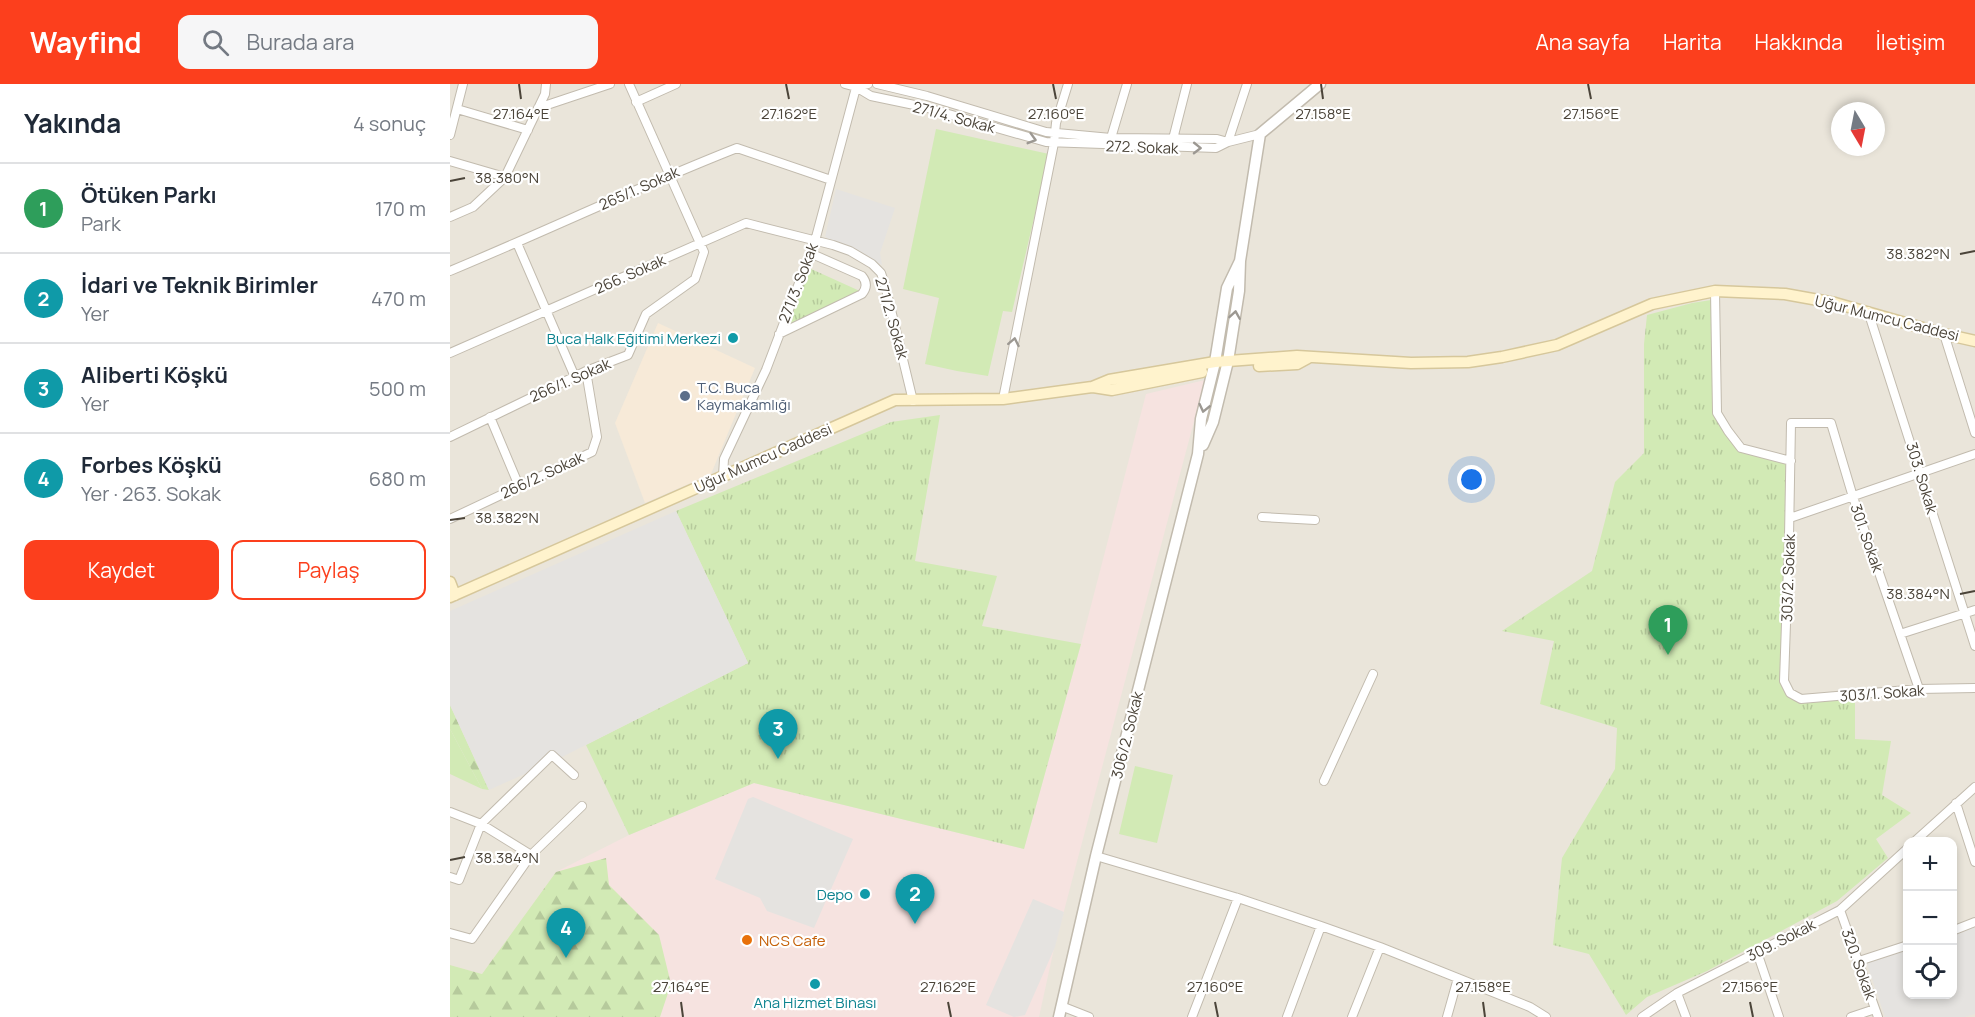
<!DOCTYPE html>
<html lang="tr">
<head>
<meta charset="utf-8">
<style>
	body { margin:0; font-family:Manrope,sans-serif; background:#f6f6f7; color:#1f2937 }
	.controls { position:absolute; right:18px; bottom:18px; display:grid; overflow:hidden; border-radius:12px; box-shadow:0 3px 9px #0003 }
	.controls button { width:54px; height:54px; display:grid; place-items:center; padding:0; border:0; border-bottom:2px solid #e0e1e3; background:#fff; color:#1f2937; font:30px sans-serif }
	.compass { position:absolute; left:1381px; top:18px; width:54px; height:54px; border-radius:50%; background:#fff; box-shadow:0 3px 9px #0003; rotate:170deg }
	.you { position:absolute; left:1022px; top:396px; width:21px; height:21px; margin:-15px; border:4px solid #fff; border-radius:50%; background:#1a73e8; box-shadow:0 0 0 9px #1a73e833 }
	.badge { display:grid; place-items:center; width:39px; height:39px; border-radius:50%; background:#fc3f1d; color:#fff; font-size:20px; font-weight:700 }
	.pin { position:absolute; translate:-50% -50px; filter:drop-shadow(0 2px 3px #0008) }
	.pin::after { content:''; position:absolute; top:32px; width:21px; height:18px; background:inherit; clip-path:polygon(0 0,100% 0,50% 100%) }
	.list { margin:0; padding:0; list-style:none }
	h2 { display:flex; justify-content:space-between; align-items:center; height:78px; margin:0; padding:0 24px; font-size:26px }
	h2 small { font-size:20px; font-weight:400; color:#747a83 }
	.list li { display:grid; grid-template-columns:39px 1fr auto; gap:18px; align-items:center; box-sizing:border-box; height:90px; padding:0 24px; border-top:2px solid #e0e1e3 }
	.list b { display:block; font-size:22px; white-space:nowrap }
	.list p { margin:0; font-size:20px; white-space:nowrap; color:#747a83 }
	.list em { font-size:20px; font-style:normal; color:#747a83 }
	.actions { display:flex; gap:12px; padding:18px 24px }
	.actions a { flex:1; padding:14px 0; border:2px solid #fc3f1d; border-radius:12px; text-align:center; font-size:21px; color:#fc3f1d }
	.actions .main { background:#fc3f1d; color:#fff }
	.icon { flex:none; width:33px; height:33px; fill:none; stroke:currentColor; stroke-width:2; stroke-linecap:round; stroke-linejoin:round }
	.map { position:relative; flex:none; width:1525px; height:933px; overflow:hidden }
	header { display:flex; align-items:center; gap:36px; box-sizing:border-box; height:84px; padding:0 30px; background:#fc3f1d; color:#fff }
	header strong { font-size:28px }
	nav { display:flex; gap:33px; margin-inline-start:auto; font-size:21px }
	.search { width:420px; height:54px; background:#f6f6f7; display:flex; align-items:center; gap:15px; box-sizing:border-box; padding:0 21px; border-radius:12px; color:#747a83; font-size:22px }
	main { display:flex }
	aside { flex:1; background:#fff }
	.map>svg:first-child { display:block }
	.residential { fill:#eae5da; fill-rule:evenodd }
	.commercial { fill:#f7ead8 }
	.medical { fill:#f6e3e0 }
	.grass { fill:#d2eab5 }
	.forest { fill:url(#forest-firs) }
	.park { fill:url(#park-tufts) }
	.parking { fill:#e5e3e0 }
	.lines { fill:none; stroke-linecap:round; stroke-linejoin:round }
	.minor-casing { stroke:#c2bbae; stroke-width:10 }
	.tertiary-casing { stroke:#c2bbae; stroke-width:13 }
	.secondary-casing { stroke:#d6c79b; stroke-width:13 }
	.minor { stroke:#fff; stroke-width:8 }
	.tertiary { stroke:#fff; stroke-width:10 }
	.secondary { stroke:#fff3cd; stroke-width:10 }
	.oneway { stroke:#9c9892 }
	.ticks { fill:none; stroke:#4b4439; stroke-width:2 }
	.culture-dot { fill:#0f9aa8; stroke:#fff; stroke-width:2 }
	.service-dot { fill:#5c6f8a; stroke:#fff; stroke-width:2 }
	.food-dot { fill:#e8710a; stroke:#fff; stroke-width:2 }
	.labels { text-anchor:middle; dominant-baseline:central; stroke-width:4.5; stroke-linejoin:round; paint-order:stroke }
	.street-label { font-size:15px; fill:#4b4439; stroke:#fff }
	.culture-label { font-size:15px; fill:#0d838f; stroke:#fff; text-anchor:end }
	.service-label { font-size:15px; fill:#4e5e75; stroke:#fff; text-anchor:start }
	.food-label { font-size:15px; fill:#c56008; stroke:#fff; text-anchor:start }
	.ticks-label { font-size:15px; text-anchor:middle; fill:#4b4439; stroke:#fff; stroke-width:4.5; stroke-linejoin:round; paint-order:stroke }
</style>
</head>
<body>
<header>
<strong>Wayfind</strong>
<div class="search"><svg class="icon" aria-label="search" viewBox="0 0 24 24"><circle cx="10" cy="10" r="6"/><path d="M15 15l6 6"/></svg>Burada ara</div>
<nav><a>Ana sayfa</a><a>Harita</a><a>Hakkında</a><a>İletişim</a></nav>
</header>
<main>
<aside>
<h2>Yakında<small>4 sonuç</small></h2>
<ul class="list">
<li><span class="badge" style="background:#2e9e5b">1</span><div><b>Ötüken Parkı</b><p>Park</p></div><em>170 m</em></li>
<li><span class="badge" style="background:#0f9aa8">2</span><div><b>İdari ve Teknik Birimler</b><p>Yer</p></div><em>470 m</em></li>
<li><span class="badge" style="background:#0f9aa8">3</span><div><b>Aliberti Köşkü</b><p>Yer</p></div><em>500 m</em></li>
<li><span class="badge" style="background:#0f9aa8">4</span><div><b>Forbes Köşkü</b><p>Yer · 263. Sokak</p></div><em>680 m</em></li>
</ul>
<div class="actions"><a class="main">Kaydet</a><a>Paylaş</a></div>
</aside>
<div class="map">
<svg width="1525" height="933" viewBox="0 0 1525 933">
	<defs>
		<pattern id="forest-firs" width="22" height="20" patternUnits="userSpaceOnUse" patternTransform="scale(1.5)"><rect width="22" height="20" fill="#d2eab5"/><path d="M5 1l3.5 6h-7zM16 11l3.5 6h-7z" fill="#b6ca9c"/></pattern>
		<pattern id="park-tufts" width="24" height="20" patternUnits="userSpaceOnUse" patternTransform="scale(1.5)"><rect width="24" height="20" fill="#d2eab5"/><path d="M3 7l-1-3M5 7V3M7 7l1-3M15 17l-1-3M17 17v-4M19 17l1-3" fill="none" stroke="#b6ca9c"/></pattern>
	</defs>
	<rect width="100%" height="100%" fill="#f6f3ec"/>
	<!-- residential -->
	<path class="residential" d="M0 0H1525V933H0ZM1390 27H1426V63H1390ZM1458 758H1502V910H1458Z"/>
	<!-- commercial -->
	<path class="commercial" d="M208 239 305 284 261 390 195 419 165 339Z"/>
	<!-- medical -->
	<path class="medical" d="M755 296 625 785 603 869 589 933H0V881L32 890 106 788 179 751 304 699 574 765 631 560 696 310Z"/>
	<!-- grass -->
	<path class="grass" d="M486 45 599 70 562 228 553 227 538 292 507 287 475 280 489 214 453 205Z
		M0 645 32 705 0 690Z
		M685 682 723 691 707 759 669 750Z"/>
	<!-- forest -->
	<path class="forest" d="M0 621 39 706 32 705 0 645Z
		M156 774 159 801 209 851 221 900 210 933H0V881L32 890 106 788Z"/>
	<!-- park -->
	<path class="park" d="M359 184 412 208 334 244Z
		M1261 216 1268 329 1291 364 1341 377 1334 597 1351 615 1405 610V655L1441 657 1432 711 1461 729 1426 755 1438 774 1387 817 1257 887 1197 913 1176 931 1139 870 1103 861 1112 774 1165 685 1167 644 1090 620 1104 557 1052 547 1142 487 1165 398 1194 369V260L1197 231 1242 219Z
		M490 331 465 477 547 492 532 542 631 560 574 765 304 699 179 751 136 661 298 579 226 427 441 338Z"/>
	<!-- parking -->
	<path class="parking" d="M386 105 445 124 430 169 432 181 375 153Z
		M226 427 298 579 110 674 39 706 0 621V527Z
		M303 713 403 755 364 844 317 827 310 814 265 795 298 715Z
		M583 815 614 828 605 863 575 931 564 933 536 921Z
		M1525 841V930L1515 933H1435L1416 877 1457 863 1458 910H1502L1503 848Z"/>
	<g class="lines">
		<defs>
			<path id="minor" d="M395 0 406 3 421 12 474 23 596 58 766 64 778 58 810 50
				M427 0 477 12 596 48 661 54 767 55 778 58
				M406 3 418 0
				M186 18 226 0
				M88 24 160 0
				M7 25 78 46
				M0 51 13 0
				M661 54 677 0
				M723 55 737 0
				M778 58 797 0
				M0 77 55 93
				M0 133 23 123 55 93 95 10 96 0
				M67 159 125 293
				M0 187C96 147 190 102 287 64L381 96
				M1265 207 1267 329 1278 347 1291 364 1341 377
				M1418 227 1525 562
				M329 250 412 210C417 204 417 198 412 192L360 169
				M1494 250 1525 349
				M0 269 296 139 383 161 400 167 422 180 431 189 435 201 463 317
				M553 315 604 59 606 39 618 0
				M40 333 69 402
				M0 353 136 287 178 271 196 230 245 195 254 168 179 0
				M273 392 274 375 316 286 365 157 407 0
				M812 433 865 436
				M1340 434 1525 370
				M0 435 142 368 147 353 136 287
				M1450 550 1525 526
				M1469 605 1403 413 1381 339H1341L1339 453 1334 597 1340 609 1351 615 1469 605 1525 604
				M874 697 923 590
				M1506 719 1525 778
				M0 728 31 740 81 771
				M1464 758 1525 703
				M646 772 788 814 871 842 930 863 1080 923 1096 933
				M0 793 9 796 31 740 102 671 124 691
				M1390 826 1428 933
				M1502 847 1525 838
				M0 849 22 855 81 771 132 722
				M1307 868 1329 933
				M1409 877 1458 861
				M1227 909 1236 933
				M611 922 639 933
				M742 933 788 814
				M837 933 871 842
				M902 933 930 863
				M997 933 1008 894
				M1192 933 1227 909 1390 826 1458 764
				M1401 933 1425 925"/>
			<path id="tertiary" d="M753 361 763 338 778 277 789 207 790 177 810 50 870 0
				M609 933 646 772 748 370 751 335 765 278 777 204 790 177"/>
			<path id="secondary" d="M809 282 847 280 858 274
				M643 303 662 306 752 288
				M0 498 5 511
				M0 513 445 316 553 315 642 303 659 296 765 278 847 272 961 279 1018 278 1052 273 1107 261 1202 220 1265 207 1335 210 1385 219 1494 250 1525 257"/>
		</defs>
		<!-- minor casing -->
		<use href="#minor" class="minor-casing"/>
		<!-- tertiary casing -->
		<use href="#tertiary" class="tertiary-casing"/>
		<!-- secondary casing -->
		<use href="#secondary" class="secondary-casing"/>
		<!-- minor -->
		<use href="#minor" class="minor"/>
		<!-- tertiary -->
		<use href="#tertiary" class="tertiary"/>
		<!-- secondary -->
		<use href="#secondary" class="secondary"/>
	</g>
	<!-- one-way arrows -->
	<defs><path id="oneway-chevron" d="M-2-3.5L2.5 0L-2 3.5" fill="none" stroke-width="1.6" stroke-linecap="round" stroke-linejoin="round" transform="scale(1.5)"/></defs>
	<g class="oneway">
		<use href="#oneway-chevron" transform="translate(582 55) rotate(16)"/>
		<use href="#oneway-chevron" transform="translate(747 64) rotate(1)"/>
		<use href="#oneway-chevron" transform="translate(785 231) rotate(-81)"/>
		<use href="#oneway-chevron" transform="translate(564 258) rotate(-79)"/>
		<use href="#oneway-chevron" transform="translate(754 324) rotate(103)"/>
	</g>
	<!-- ticks -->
	<path class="ticks" d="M69 0 71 15M336 0 339 15M603 0 606 15M871 0 873 15M1138 0 1141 15M0 97 15 94M1510 170 1525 167M0 436 15 434M1510 510 1525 507M0 776 15 773M231 918 233 933M498 918 501 933M765 918 768 933M1033 918 1035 933M1300 918 1303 933"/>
	<!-- markers -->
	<g class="culture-dot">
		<circle cx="283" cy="254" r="6"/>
		<circle cx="415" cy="810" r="6"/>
		<circle cx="365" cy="900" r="6"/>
	</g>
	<circle class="service-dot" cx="235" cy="312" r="6"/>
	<circle class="food-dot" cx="297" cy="856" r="6"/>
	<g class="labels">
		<!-- street labels -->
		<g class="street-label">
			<text transform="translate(504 33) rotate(15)">271/4. Sokak</text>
			<text transform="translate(692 63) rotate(2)">272. Sokak</text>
			<text transform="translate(189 104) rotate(-24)">265/1. Sokak</text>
			<text transform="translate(180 190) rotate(-24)">266. Sokak</text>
			<text transform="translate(348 199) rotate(-69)">271/3. Sokak</text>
			<text transform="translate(442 234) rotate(74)">271/2. Sokak</text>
			<text transform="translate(1437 234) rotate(14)">Uğur Mumcu Caddesi</text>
			<text transform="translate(120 296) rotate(-24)">266/1. Sokak</text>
			<text transform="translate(313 374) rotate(-24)">Uğur Mumcu Caddesi</text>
			<text transform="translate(92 391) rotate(-25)">266/2. Sokak</text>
			<text transform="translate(1472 394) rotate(73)">303. Sokak</text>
			<text transform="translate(1417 454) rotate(71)">301. Sokak</text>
			<text transform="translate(1338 494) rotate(-88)">303/2. Sokak</text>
			<text transform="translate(1432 609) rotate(-4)">303/1. Sokak</text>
			<text transform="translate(677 651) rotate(-76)">306/2. Sokak</text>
			<text transform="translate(1331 856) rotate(-27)">309. Sokak</text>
			<text transform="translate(1409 880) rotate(70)">320. Sokak</text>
		</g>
		<!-- culture labels -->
		<g class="culture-label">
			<text x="271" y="254">Buca Halk Eğitimi Merkezi</text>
			<text x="403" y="810">Depo</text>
			<text x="365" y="918" text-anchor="middle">Ana Hizmet Binası</text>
		</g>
		<!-- service labels -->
		<g class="service-label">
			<text x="247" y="303">T.C. Buca<tspan x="247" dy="17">Kaymakamlığı</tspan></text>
		</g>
		<!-- food labels -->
		<g class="food-label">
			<text x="309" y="856">NCS Cafe</text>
		</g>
	</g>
	<g class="ticks-label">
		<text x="71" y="35">27.164°E</text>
		<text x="339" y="35">27.162°E</text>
		<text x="606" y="35">27.160°E</text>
		<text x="873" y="35">27.158°E</text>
		<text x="1141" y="35">27.156°E</text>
		<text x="57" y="99">38.380°N</text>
		<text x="1468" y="175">38.382°N</text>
		<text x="57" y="439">38.382°N</text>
		<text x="1468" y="515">38.384°N</text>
		<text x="57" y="779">38.384°N</text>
		<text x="231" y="908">27.164°E</text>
		<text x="498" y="908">27.162°E</text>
		<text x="765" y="908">27.160°E</text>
		<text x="1033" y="908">27.158°E</text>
		<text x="1300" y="908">27.156°E</text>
	</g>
</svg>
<div class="controls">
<button>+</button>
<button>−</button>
<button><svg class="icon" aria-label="locate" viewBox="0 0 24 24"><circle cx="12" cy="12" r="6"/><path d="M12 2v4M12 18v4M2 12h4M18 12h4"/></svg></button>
</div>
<svg class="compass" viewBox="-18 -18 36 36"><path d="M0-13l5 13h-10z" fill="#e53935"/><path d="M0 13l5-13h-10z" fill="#747a83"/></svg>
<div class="you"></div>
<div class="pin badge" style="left:1218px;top:571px;background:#2e9e5b">1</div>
<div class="pin badge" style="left:465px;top:840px;background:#0f9aa8">2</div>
<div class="pin badge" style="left:328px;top:675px;background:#0f9aa8">3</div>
<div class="pin badge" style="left:116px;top:874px;background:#0f9aa8">4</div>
</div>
</main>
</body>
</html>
